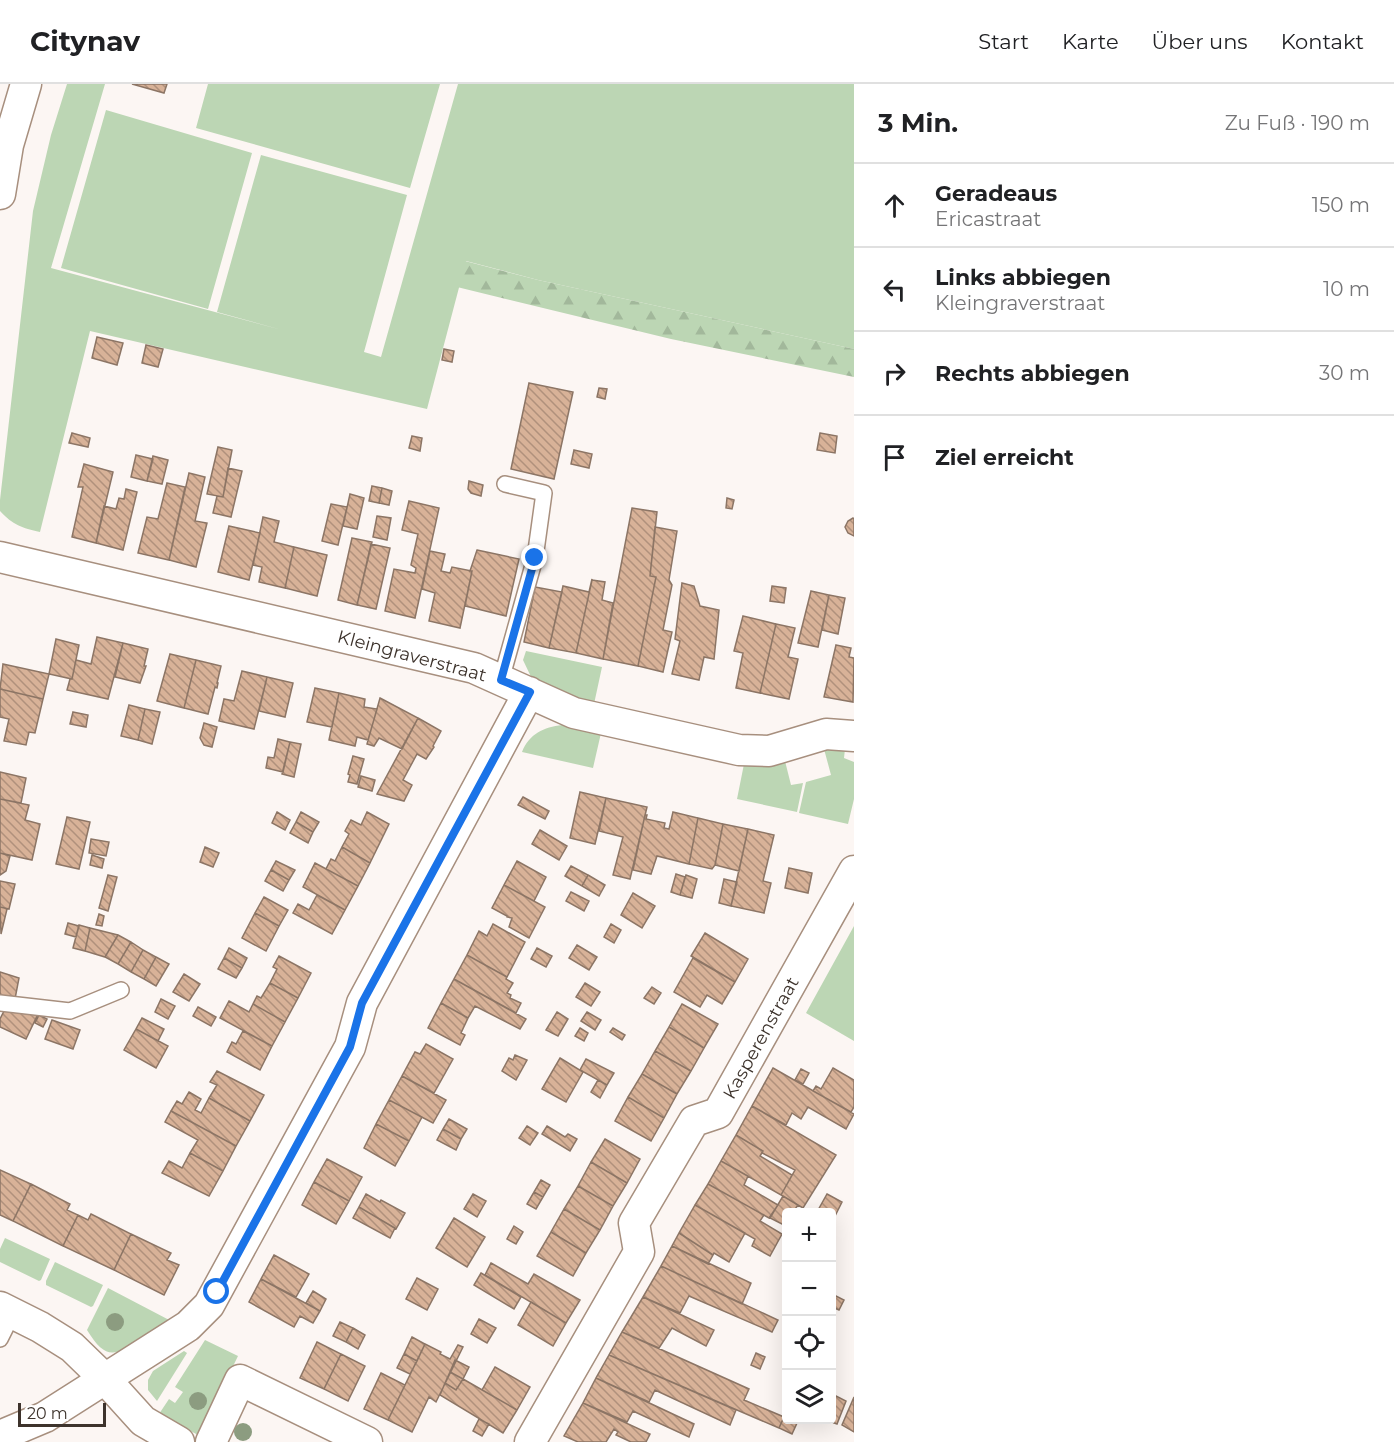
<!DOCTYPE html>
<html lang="de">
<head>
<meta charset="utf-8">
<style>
	body { margin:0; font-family:Montserrat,sans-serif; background:#f2f2f2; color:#202124 }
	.controls { position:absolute; right:18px; bottom:18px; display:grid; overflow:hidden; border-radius:6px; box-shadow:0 6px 24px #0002 }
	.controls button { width:54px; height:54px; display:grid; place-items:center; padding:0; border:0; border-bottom:2px solid #e0e0e0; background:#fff; color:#202124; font:30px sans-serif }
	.scale { position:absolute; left:18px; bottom:15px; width:88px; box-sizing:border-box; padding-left:6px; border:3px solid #3d332c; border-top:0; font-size:16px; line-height:21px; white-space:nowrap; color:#3d332c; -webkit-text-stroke:4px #fff; paint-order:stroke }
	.stop { position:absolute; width:18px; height:18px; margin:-14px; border:4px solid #1a73e8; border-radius:50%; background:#fff }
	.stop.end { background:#1a73e8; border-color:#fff; box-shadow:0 2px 6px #0008 }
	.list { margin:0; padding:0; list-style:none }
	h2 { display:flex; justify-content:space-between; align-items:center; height:78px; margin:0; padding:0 24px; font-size:26px }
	h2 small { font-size:20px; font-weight:400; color:#757577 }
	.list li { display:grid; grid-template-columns:39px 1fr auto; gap:18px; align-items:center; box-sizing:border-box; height:84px; padding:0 24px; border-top:2px solid #e0e0e0 }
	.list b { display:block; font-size:22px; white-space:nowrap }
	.list p { margin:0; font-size:20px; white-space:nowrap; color:#757577 }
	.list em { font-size:20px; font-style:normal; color:#757577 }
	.icon { flex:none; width:33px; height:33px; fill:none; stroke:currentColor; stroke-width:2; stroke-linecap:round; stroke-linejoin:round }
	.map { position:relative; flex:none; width:854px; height:1358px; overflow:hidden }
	header { display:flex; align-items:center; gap:36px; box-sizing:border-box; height:84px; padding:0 30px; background:#fff; border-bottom:2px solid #e0e0e0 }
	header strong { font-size:28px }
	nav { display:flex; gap:33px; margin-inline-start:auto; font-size:21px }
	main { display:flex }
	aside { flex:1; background:#fff }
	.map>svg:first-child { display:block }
	.green { fill:#bcd6b4 }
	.forest { fill:url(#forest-firs) }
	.building { fill:url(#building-back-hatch); stroke:#8c7565; stroke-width:1.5 }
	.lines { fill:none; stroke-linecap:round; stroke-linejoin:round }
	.service-casing { stroke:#a78f7e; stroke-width:18 }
	.minor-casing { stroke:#a78f7e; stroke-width:33 }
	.service { stroke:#fff; stroke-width:15 }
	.minor { stroke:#fff; stroke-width:30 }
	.tree { fill:#8c9c80 }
	.route { stroke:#1a73e8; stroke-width:8 }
	.labels { text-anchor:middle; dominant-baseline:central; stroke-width:4.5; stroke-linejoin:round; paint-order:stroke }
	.street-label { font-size:18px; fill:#3d332c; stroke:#fff }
</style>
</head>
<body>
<header>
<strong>Citynav</strong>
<nav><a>Start</a><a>Karte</a><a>Über uns</a><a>Kontakt</a></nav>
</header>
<main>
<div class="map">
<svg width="854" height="1358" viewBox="0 0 854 1358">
	<defs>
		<pattern id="forest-firs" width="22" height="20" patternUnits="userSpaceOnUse" patternTransform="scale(1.5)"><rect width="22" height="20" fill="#bcd6b4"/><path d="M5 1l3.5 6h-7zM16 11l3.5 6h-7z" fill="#a2b89b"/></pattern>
		<pattern id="building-back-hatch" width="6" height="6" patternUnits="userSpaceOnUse" patternTransform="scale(1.5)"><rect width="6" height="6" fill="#d8b298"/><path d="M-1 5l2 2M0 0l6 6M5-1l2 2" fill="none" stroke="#b0917c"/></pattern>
	</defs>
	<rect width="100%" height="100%" fill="#fcf6f3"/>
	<!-- green -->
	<path class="green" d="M67 0H105L51 184 282 246 217 228 261 71 407 111 364 268 381 273 458 0H854V265L538 196 466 177 427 325 90 247 40 448C22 444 13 441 0 427V416L33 127 51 51Z
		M208 0H440L410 104 196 44Z
		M106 26 252 69 208 225 61 184Z
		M526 567 602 583 594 620 566 614 533 597 523 576Z
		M562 641 601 649 593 684 522 668C529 650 544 643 562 641Z
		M824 665H845L844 674 854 678V715L848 740 799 729 806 698 831 691Z
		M785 677 791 701 803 699 797 728 737 715 744 680Z
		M854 842V957L806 929Z
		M5 1154 50 1175 41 1196 39 1197 0 1178V1165Z
		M55 1178 103 1201 93 1222 91 1223 46 1201V1197Z
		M108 1204 173 1238C162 1244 151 1251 140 1257 113 1273 105 1275 87 1246Z
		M205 1256 238 1272 200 1350 198 1351 159 1330 169 1315 175 1319 183 1308 175 1303Z
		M184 1267 187 1269 157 1317 148 1306V1296L153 1287Z"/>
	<!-- forest -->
	<path class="forest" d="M465 177 538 196 854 265V293L671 255 457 203Z"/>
	<!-- building -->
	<path class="building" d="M132 0H167L164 9Z
		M97 253 123 259 117 281 92 274Z
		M146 261 163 265 158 283 142 279Z
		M444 265 454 267 452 278 442 276Z
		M529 299 573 308 554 395 511 385Z
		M599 304 607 305 605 315 597 313Z
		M72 349 90 354 88 363 69 359Z
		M820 349 837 352 835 369 817 366Z
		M412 352 422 354 420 367 409 364Z
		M218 363 232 366 223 413 207 410Z
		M574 366 592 370 589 384 571 380Z
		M136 371 153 375 147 397 131 393Z
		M153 372 168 376 162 400 147 397Z
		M84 380 113 388 96 459 72 453 83 403H78Z
		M228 384 242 387 231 433 213 429 217 412 223 413Z
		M189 389 205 393 195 437 207 439 196 483 169 476Z
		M469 397 483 401 481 412 471 409 468 405Z
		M167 399 185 403 169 476 138 469 147 433 158 435Z
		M372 402 382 404 379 419 369 417Z
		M382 404 392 407 389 421 379 419Z
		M126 405 137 408 123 466 96 459 104 422 116 425 119 414 124 415Z
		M350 410 364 414 357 445 343 442Z
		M727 414 734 416 732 425 726 424Z
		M409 417 439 424 415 534 385 527 394 485 415 489 416 484 411 481 418 450 402 446Z
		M331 420 347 423 338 461 322 457Z
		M632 424 657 428 650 492 656 493 638 582 603 575Z
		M377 432 391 434 387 456 373 453Z
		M263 433 279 437 274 458 294 463 285 504 259 498 262 483 253 481Z
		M853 434 854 435V452L848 449 845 443 848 437Z
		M229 442 260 449 249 496 218 488Z
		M655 443 677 447 669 496 672 501 663 546 672 548 663 588 638 582 656 493 650 492Z
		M352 454 372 458 357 521 338 516Z
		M371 460 390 464 376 525 357 521Z
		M294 463 327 471 317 512 285 504Z
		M477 466 519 475 506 532 465 522 472 487H470Z
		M430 467 445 470 441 487 450 489 452 483 472 487 460 544 429 537 435 509 422 505Z
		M592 495V496L576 569 549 564 563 502 589 508Z
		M592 496 605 498 602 516 613 519 603 575 576 569Z
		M682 499 694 502 700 522 719 526 714 575 704 573 699 596 672 590 680 557 675 555Z
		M772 502 786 504 784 519 770 517Z
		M535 503 562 508 549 564 524 558Z
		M811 507 829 511 818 563 798 559Z
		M829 511 845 514 838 550 822 546Z
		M743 532 776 540 760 609 736 604 743 569 734 567Z
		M776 540 795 544 788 573 798 575 789 615 760 609Z
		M97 553 123 559 108 615 67 606 70 595H72L76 576 91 580Z
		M56 555 79 561 72 595 49 590Z
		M123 559 148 565 144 582H146L140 599 115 593Z
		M836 561 851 564 849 573 854 574 853 618 824 613Z
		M170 570 196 576 184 624 157 617Z
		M196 576 221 582 217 599H218L217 604 215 603 208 630 184 624Z
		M3 580 49 590 43 615 0 605Z
		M242 587 267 593 254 645 219 637 224 615 234 617Z
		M267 593 293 599 285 633 259 627Z
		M315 604 339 609 332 643 307 638Z
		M0 605 43 615 35 649 29 648 26 661 4 657 9 635 0 633Z
		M339 609 365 615 364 623 377 625 368 656 357 653 355 662 329 656Z
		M380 614 418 634 402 665 379 654 374 662 367 660Z
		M129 621 145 625 138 656 121 652Z
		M145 625 160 628 152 660 138 656Z
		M73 628 88 631 86 643 70 640Z
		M418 634 441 647 433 662 434 663 426 675 417 670 403 696 412 701 404 717 377 710Z
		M204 639 217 643 212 663 204 661 200 654Z
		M278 655 290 658 283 688 266 684 268 673 274 674Z
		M290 658 301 660 294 693 282 690Z
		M353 672 364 675 357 700 348 698 350 691 348 690Z
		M0 688 26 694 21 719 0 715Z
		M361 692 375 696 372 707 358 703Z
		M580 708 606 714 595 760 570 754Z
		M523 713 549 727 545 735 518 721Z
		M606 714 647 723 630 795 613 791 623 753 599 747Z
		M0 715 29 721 25 736 40 740 32 776 0 769Z
		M277 728 290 736 285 746 272 739Z
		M301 728 319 738 313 748 296 738Z
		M367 728 389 740 370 779 342 763 349 750 345 747 351 736 361 741Z
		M673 728 698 734 689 780 657 772 651 790 633 786 645 731H647L646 735 665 739 664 744 669 745Z
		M67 733 90 738 79 785 56 780Z
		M698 734 723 740 715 781 712 785 689 780Z
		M296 738 313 748 308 759 290 749Z
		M723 740 748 745 739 787 715 781Z
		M748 745 774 751 763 797 771 799 764 829 731 822Z
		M540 746 567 762 559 776 532 760Z
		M91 755 109 758 106 772 89 769Z
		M205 763 219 769 213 783 200 778Z
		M342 763 370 779 358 802 326 785 331 775 335 777Z
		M0 769 10 772 6 787 0 791Z
		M92 771 104 775 102 784 90 781Z
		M276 777 295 786 289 796 271 786Z
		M517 777 546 793 534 817 504 801Z
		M315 779 358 802 345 826 303 803Z
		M571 782 588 791 582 802 565 792Z
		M789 784 812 789 808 809 785 804Z
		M271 786 289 796 283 807 265 797Z
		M676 790 685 793 680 811 671 808Z
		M108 791 117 793 108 827 99 824Z
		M588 791 605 801 599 812 582 802Z
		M686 791 697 795 692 814 680 811Z
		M724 795 737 798 731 822 719 819Z
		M0 797 15 800 9 825 0 823Z
		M504 801 545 823 529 854 509 843 512 834 507 833V832L492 824Z
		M571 808 589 817 584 827 566 817Z
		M633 809 655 822 642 844 621 831Z
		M317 811 345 826 332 850 293 829 298 820 309 826Z
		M264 813 288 826 279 842 255 829Z
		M0 823 9 825H7L1 850Z
		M255 829 279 842 266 867 242 854Z
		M99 830 104 832 102 842 96 841Z
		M68 839 79 842 76 853 65 850Z
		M493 840 525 858 507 893 467 871 479 847 487 852Z
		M611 840 621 846 614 859 604 853Z
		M79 841 90 844 85 867 73 864Z
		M90 844 118 851 105 873 85 867Z
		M705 849 748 875 735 898 691 872Z
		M118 851 131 858 118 880 105 873Z
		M131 858 143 866 131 888 118 880Z
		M577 861 597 873 589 886 569 874Z
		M229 864 247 874 242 884 224 874Z
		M537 864 552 872 546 883 531 875Z
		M143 866 156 873 144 895 131 888Z
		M467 871 507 893 506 895 513 899 507 909 511 911 510 914 521 919 516 929 454 895Z
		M279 872 311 889 298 914 270 899 277 885 273 883Z
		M156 873 169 880 156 902 144 895Z
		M224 874 242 884 236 894 218 885Z
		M693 874 735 898 722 920 707 911 700 923 674 908Z
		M0 888 19 894 15 915 0 913Z
		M184 890 200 900 189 917 173 908Z
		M454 895 526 935 520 945 475 922 468 934 441 919Z
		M270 899 298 914 285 938 253 920 257 912 261 914Z
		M585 899 600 908 591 922 576 913Z
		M652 903 661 909 654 920 644 914Z
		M161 915 175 922 168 935 155 928Z
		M229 917 249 928 253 920 285 938 272 962 220 934Z
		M441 919 468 934 461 949 465 951 460 961 428 944Z
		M682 920 718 940 704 964 669 943Z
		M198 923 216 933 211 942 193 932Z
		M5 925 38 930 26 955 0 943V935Z
		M557 928 568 935 558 952 546 946Z
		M587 928 601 936 595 946 581 937Z
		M39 931 47 935 43 943 35 939Z
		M142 934 164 945 158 957 136 945Z
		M52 936 80 946 73 965 45 955Z
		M669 943 704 964 691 987 655 967Z
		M580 944 588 949 584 957 575 952Z
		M613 944 625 951 622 956 610 948Z
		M136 945 168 962 156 984 124 966Z
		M243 947 272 962 260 986 227 968 232 958 236 960Z
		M426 960 453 975 434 1009 402 992 415 968 420 970Z
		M655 967 691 987 677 1010 642 990Z
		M515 971 527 976 516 996 502 987 509 974 513 976Z
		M560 974 583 988 566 1018 542 1005Z
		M586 975 614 989 607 1001 580 986Z
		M773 984 854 1030 846 1045 808 1023 801 1035 792 1029 786 1041 752 1022Z
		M833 984 854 996V1023L851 1028 813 1007 816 1002 821 1005Z
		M801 985 809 989 803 1000 795 996Z
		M217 987 264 1011 250 1037 209 1014 217 1001 210 998Z
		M642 990 677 1010 664 1034 628 1013Z
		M402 992 446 1016 433 1039 389 1016Z
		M598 996 607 1001 600 1014 591 1008Z
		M189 1008 201 1015 195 1026 201 1029 209 1014 250 1037 236 1062 171 1027 177 1017 182 1020Z
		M628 1013 664 1034 651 1057 615 1037Z
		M389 1016 422 1033 409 1057 376 1040Z
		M752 1022 836 1071 803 1124 781 1111 795 1086 762 1069 763 1067 736 1051Z
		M171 1027 236 1062 223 1087 190 1069 198 1056 165 1038Z
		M449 1035 467 1045 461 1055 443 1045Z
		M376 1040 409 1057 395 1082 364 1064Z
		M527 1042 538 1049 530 1061 519 1054Z
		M547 1042 565 1053 568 1050 577 1055 570 1067 542 1050Z
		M443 1045 461 1055 456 1066 437 1056Z
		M736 1051 763 1067 760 1072 792 1091 781 1111 721 1077Z
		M605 1055 640 1075 627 1099 591 1078Z
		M190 1069 223 1087 209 1112 162 1089 169 1077 182 1084Z
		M327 1075 362 1093 349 1117 314 1098Z
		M721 1077 748 1092 744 1101 778 1121 769 1134 708 1100Z
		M591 1078 627 1099 613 1122 578 1102Z
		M0 1086 31 1100 13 1137 0 1131Z
		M541 1096 550 1101 543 1113 534 1108Z
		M314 1098 349 1117 336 1140 302 1121Z
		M31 1100 70 1120 67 1126 78 1131 63 1162 13 1137Z
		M708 1100 764 1131 760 1137 782 1150 770 1172 752 1162 755 1155 695 1121Z
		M578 1102 613 1122 600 1146 564 1125Z
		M534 1108 543 1113 536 1125 527 1120Z
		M366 1110 380 1118 381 1116 405 1129 396 1145 359 1123Z
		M473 1110 486 1117 477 1133 464 1125Z
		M827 1110 842 1118 832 1138V1128H817Z
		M783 1112 798 1121 793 1128H786V1142L770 1134Z
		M695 1121 745 1149 729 1178 714 1169 713 1171 679 1149Z
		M359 1123 395 1144 390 1154 353 1134Z
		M564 1125 600 1146 586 1169 551 1148Z
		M91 1130 131 1150 114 1186 63 1162 78 1131 88 1136Z
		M454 1134 485 1153 467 1183 436 1164Z
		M514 1142 523 1148 516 1160 507 1155Z
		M551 1148 586 1169 573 1192 537 1172Z
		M679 1149 713 1171 708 1180 672 1162Z
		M131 1150 171 1169 167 1176 179 1181 164 1211 114 1186Z
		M672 1162 751 1199 742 1220 661 1182Z
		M274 1171 309 1190 296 1213 261 1195Z
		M491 1179 528 1200 534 1190 580 1216 566 1239 485 1191Z
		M661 1182 778 1236 772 1248 689 1212 680 1229 643 1213Z
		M481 1189 521 1213 514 1225 474 1201Z
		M417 1194 438 1205 427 1226 406 1215Z
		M261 1195 320 1227 313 1239 300 1232 294 1243 249 1218Z
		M313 1207 326 1215 320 1227 306 1219Z
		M832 1210 844 1216 839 1226 832 1223Z
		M643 1213 714 1246 706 1262 672 1244 659 1264 622 1248Z
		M531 1218 566 1239 553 1262 518 1241Z
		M479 1235 496 1244 487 1259 471 1250Z
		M340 1238 353 1244 346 1258 333 1252Z
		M353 1244 365 1251 358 1265 346 1258Z
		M622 1248 749 1305 744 1316 784 1333 779 1344 609 1271Z
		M412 1253 425 1260 417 1277 404 1270Z
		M317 1258 341 1270 324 1305 300 1294Z
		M425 1260 441 1268 440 1270 450 1275 458 1261 463 1263 436 1318 429 1313 412 1348 388 1336Z
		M756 1269 765 1273 760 1285 751 1281Z
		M341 1270 365 1282 348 1317 324 1305Z
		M404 1270 417 1277 410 1290 397 1284Z
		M609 1271 736 1326 730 1341 655 1306 649 1318 596 1294Z
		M455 1276 469 1283 463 1295 450 1288Z
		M495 1283 530 1303 517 1326 482 1306Z
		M450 1288 463 1295 456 1306 445 1299Z
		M381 1289 405 1301 388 1336 364 1325Z
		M596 1294 694 1340 689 1353 633 1327 627 1338 583 1319Z
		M463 1295 517 1326 503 1349 440 1311 445 1299 456 1306Z
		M834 1311 846 1317 837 1340 826 1336H832V1318Z
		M854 1313V1348L842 1341Z
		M583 1319 650 1350 646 1358H631L616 1351 618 1348 614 1345 606 1358H578L564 1352Z
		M784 1333 797 1339 792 1350 779 1344Z
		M479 1335 489 1340 482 1352 473 1347Z"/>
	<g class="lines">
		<defs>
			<path id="service" d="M501 596 535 474 544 409 505 400
				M0 919 70 927 121 906
				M0 1255 13 1229"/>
			<path id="minor" d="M0 110 8 61 26 0
				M0 473 474 584 574 629 739 666 769 667 826 650 854 652
				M0 1223 40 1243 72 1263 105 1295 143 1337 179 1358
				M0 1352 45 1333 188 1242 209 1221 350 963 362 919 529 608
				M211 1358 240 1296 367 1358
				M530 1358 639 1168 634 1139 694 1037 718 1029 854 787"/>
		</defs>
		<!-- service casing -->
		<use href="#service" class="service-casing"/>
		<!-- minor casing -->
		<use href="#minor" class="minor-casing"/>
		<!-- service -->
		<use href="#service" class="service"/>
		<!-- minor -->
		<use href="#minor" class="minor"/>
	</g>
	<!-- trees -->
	<g class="tree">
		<circle cx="115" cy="1238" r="9"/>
		<circle cx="198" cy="1317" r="9"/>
		<circle cx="243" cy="1348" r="9"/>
	</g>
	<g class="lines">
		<!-- route -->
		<path class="route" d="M217 1208 350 963 362 919 530 608 501 596 535 474"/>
	</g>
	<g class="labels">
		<!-- street labels -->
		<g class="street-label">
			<text transform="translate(412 572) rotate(15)">Kleingraverstraat</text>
			<text transform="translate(761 954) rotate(-61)">Kasperenstraat</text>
		</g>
	</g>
</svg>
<div class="controls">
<button>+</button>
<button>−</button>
<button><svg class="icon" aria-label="locate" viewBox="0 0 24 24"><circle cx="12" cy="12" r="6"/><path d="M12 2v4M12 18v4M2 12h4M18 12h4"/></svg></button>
<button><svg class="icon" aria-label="layers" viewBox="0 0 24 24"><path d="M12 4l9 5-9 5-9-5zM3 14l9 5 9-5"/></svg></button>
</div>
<div class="scale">20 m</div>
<div class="stop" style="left:217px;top:1208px"></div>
<div class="stop end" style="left:535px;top:474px"></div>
</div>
<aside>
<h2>3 Min.<small>Zu Fuß · 190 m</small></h2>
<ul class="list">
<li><svg class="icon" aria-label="ahead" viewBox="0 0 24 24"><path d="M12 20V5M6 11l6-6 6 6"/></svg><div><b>Geradeaus</b><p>Ericastraat</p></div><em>150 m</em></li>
<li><svg class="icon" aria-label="left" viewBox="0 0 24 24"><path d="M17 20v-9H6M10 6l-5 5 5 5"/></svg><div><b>Links abbiegen</b><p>Kleingraverstraat</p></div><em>10 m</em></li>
<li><svg class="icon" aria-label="right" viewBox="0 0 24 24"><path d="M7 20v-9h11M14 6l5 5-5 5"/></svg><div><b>Rechts abbiegen</b></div><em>30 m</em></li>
<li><svg class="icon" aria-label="arrive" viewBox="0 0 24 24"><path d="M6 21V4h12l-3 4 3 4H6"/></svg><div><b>Ziel erreicht</b></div></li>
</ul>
</aside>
</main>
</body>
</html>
